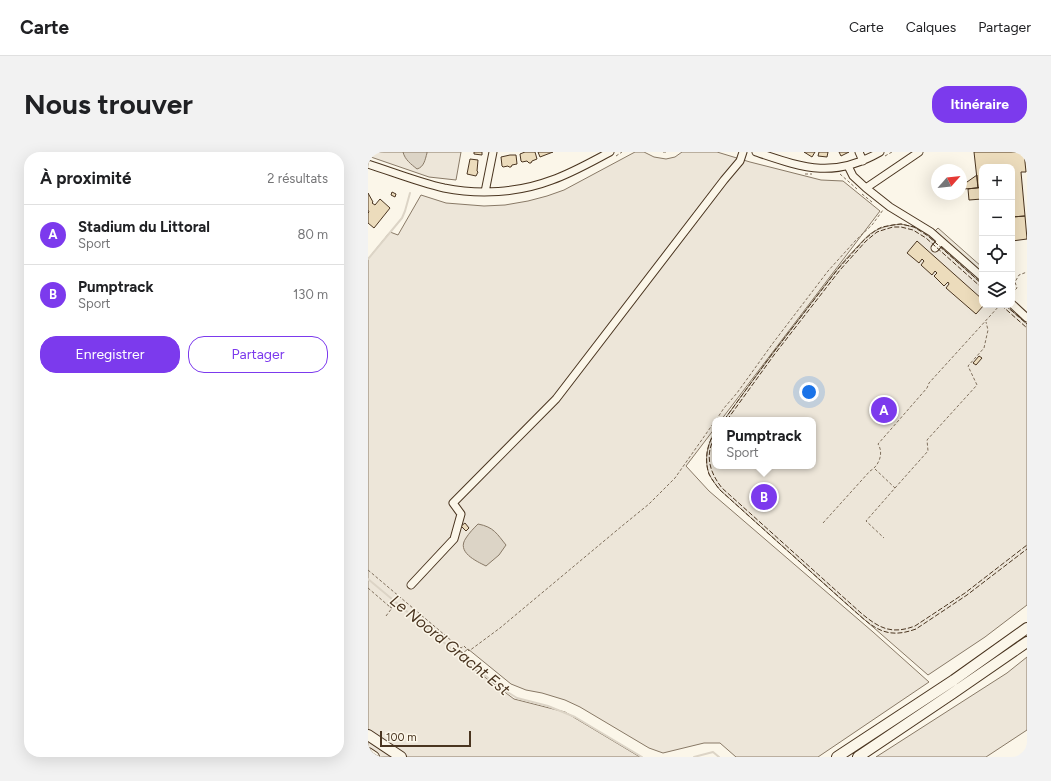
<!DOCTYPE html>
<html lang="fr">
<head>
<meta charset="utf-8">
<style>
	body { margin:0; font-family:Figtree,sans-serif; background:#f2f2f2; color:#202124 }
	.controls { position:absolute; right:12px; top:12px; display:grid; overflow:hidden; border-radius:8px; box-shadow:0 4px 16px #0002 }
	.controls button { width:36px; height:36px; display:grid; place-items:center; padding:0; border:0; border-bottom:1px solid #e0e0e0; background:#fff; color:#202124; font:20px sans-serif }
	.compass { position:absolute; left:563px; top:12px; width:36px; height:36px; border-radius:50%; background:#fff; box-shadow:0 4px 16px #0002; rotate:63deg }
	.scale { position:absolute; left:12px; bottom:10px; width:91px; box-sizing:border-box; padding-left:4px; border:2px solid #4a3520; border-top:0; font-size:11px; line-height:14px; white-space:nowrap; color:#4a3520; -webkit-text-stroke:3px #fbf6e9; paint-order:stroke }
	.you { position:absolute; left:441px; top:240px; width:14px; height:14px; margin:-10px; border:3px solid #fff; border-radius:50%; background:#1a73e8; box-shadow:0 0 0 6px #1a73e833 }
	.badge { display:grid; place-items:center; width:26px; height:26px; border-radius:50%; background:#7c3aed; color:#fff; font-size:13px; font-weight:700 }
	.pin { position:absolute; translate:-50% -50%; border:2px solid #fff; box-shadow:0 1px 4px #0006 }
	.popup { position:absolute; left:344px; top:265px; width:104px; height:52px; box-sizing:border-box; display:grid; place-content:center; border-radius:8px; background:#fff; filter:drop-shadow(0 1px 3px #0005); font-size:13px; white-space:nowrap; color:#757577 }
	.popup b { font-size:15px; color:#202124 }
	.popup::after { content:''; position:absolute; left:50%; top:100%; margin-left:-8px; border:8px solid transparent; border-top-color:#fff }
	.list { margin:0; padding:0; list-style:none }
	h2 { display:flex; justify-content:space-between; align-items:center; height:52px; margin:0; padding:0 16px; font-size:17px }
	h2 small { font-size:13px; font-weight:400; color:#757577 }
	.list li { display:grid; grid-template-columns:26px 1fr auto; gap:12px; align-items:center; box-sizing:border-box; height:60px; padding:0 16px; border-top:1px solid #e0e0e0 }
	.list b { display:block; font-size:15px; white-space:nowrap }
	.list p { margin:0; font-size:13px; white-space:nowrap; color:#757577 }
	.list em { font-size:13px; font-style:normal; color:#757577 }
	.actions { display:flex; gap:8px; padding:12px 16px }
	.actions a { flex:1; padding:9px 0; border:1px solid #7c3aed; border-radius:16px; text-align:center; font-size:14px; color:#7c3aed }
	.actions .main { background:#7c3aed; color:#fff }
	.icon { flex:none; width:22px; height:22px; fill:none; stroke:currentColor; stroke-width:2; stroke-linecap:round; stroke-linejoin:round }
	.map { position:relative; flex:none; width:659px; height:605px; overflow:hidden; border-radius:16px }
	header { display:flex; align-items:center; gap:24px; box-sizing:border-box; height:56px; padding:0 20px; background:#fff; border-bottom:1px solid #e0e0e0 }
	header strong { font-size:19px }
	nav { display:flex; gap:22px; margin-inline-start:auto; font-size:14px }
	.intro { display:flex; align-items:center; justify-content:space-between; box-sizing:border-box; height:96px; padding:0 24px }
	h1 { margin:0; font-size:28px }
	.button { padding:10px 18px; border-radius:16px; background:#7c3aed; color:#fff; font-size:14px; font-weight:700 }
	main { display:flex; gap:24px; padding:0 24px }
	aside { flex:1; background:#fff; border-radius:16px; box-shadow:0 4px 16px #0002 }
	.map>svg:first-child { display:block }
	.green { fill:#ede6d9; stroke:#887966 }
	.parking { fill:#ede7d9; stroke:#887966 }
	.water { fill:#dcd4c6; stroke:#887966 }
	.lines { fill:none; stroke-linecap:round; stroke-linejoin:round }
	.stream { stroke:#dcd4c6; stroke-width:2 }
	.building { fill:#ecdcbc; stroke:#4a3520 }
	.minor-casing { stroke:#4a3520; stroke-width:9 }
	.highway-casing { stroke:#4a3520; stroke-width:12 }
	.path { stroke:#7f6f5c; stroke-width:1; stroke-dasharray:3 2; stroke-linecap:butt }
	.minor { stroke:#fbf6e9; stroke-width:7 }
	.highway { stroke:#fbf6e9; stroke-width:10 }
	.fence { stroke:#4a3520; stroke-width:1; stroke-dasharray:5 2; stroke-linecap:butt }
	.labels { text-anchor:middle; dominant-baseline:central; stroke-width:3; stroke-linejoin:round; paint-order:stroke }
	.water-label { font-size:16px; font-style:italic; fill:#4a3520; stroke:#fbf6e9 }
</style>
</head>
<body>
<header>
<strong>Carte</strong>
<nav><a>Carte</a><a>Calques</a><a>Partager</a></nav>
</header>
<div class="intro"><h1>Nous trouver</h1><a class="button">Itinéraire</a></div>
<main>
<aside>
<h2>À proximité<small>2 résultats</small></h2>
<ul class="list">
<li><span class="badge">A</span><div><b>Stadium du Littoral</b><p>Sport</p></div><em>80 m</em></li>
<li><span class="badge">B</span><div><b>Pumptrack</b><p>Sport</p></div><em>130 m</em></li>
</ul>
<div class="actions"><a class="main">Enregistrer</a><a>Partager</a></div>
</aside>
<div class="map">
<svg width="659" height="605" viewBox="0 0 659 605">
	<rect width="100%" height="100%" fill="#fbf6e9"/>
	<!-- green -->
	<path class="green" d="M0 0H93L88 28 61 25 0 4Z
		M267 0H276L286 5 298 7 307 5 314 0H349L382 10 453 28 475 29 512 59 353 268H347V276L318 314 341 339 505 480 561 530 450 605H368L352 591H336L295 601 281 596 212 555 197 548 174 541 158 538 143 532 100 497 90 505 146 547 197 560 272 605H0V107L22 80 30 83 53 43 78 51 116 54 137 53 160 49 179 44 196 38Z
		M533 72 546 75 556 80 614 132V153H637L659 172V453L617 485 560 523 474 448 352 338C348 333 344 328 341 322 336 308 339 292 347 280V314H445V268H356C385 227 416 187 447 146 460 130 472 112 487 97 492 92 497 86 502 82 512 75 522 73 533 72Z
		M659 505V578L618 605H508L639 521Z"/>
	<!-- parking -->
	<path class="parking" d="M570 76 614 115V121L567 79Z"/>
	<!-- water -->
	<path class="water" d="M35 0H59V1C57 8 56 15 49 17 43 12 37 8 35 0Z
		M110 372C126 375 129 382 138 393L131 403 118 414C108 409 88 400 98 386 101 381 106 376 110 372Z"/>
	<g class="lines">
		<!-- stream -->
		<path class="stream" d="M0 107 34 66 37 59 42 41
			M0 427 86 499 133 536 149 546 180 554 207 565 274 605
			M326 605 345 600 351 605"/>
	</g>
	<!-- building -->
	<path class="building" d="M106 0H114V3L106 2Z
		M157 0H167L169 7 164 9 163 11H161L159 9 154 10 153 9 152 2Z
		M170 0H185L172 5Z
		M436 0H447L444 5Z
		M451 0H460L459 5 450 4Z
		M471 0H481L473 4Z
		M606 0H656L658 20H653L657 64 644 65V15H614V35L610 36Z
		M142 3H148L149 12 144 13 143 15H141L140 14 135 15 134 14 133 5Z
		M102 7 110 8 109 19 110 20 108 24 99 22Z
		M609 23 610 36 595 37 594 31 599 30Z
		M614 35V47L601 48 600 37Z
		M24 40 28 42 27 45 23 43Z
		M0 41 5 50 4 51 7 53 12 47 22 56 6 76 0 71V61L1 60 0 58Z
		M657 64 659 87 644 89V65Z
		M549 89 614 147V153H616L608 162 578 136 581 132 580 130 576 134 566 124 569 121 567 119 564 123 553 113 556 109 554 107 551 111 539 101Z
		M611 204 614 206 608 213 605 211Z
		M97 371 101 376 98 379 93 374Z
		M659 598V605H653L652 604Z"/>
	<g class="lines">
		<defs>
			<path id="minor" d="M388 0C436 16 465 27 512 0
				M491 0 495 9
				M0 12C25 20 50 30 76 36 111 43 150 41 184 28 204 21 223 10 242 0
				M480 14 485 24 498 36 522 55 563 80 614 125
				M498 36 551 0
				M117 40 125 0
				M567 96 573 89
				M644 152 659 166
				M43 433 86 387 93 362 85 351 188 247 356 28 372 9 375 0"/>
			<path id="highway" d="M0 583 33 605
				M0 601 6 605
				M469 605 586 528 659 476
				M490 605 585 541 659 490"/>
		</defs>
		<!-- minor casing -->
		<use href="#minor" class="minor-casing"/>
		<!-- highway casing -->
		<use href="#highway" class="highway-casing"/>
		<!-- path -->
		<path class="path" d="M295 0H299
			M248 4 254 0
			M517 4 524 0
			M437 22H444
			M472 22 489 37
			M494 42 504 50
			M644 141 649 136 647 130 651 123 659 120
			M348 268 356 256 369 241 405 191 460 119 488 88 504 73 515 58
			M507 317 527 336 498 369 516 386
			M527 336 560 299 559 288 609 233 600 214 616 196 620 178 618 170
			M455 371 502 319C511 314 516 301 510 292L559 236 561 231 632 153
			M0 418 85 490 93 496 96 494 101 499 132 476 254 374 281 352 307 326 347 269
			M0 436 22 455 31 444
			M18 464 24 456 22 455"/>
		<!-- minor -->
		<use href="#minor" class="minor"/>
		<!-- highway -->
		<use href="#highway" class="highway"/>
		<!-- fence -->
		<path class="fence" d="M633 153 659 176
			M637 153 659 172
			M356 268 404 202 470 117 497 87 508 78 514 75 525 73 533 72 546 75 560 84 614 132
			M359 268 406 203 472 118 498 89 509 80 515 78 525 75H533L545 78 558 86 614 136
			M347 280C339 292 336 308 341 322 344 328 348 333 352 338L491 463C510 480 523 486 548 477L599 443 659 397
			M347 285C336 303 342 321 354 336L493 461C511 476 523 483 547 474L597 441 659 393"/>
	</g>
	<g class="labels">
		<!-- water labels -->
		<g class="water-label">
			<text transform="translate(82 493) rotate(39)">Le Noord Gracht Est</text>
		</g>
	</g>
</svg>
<div class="controls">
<button>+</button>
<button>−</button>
<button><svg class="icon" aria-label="locate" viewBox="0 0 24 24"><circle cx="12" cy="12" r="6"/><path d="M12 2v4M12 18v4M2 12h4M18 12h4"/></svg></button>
<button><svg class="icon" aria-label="layers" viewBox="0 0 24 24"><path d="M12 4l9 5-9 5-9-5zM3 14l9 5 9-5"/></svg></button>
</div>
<svg class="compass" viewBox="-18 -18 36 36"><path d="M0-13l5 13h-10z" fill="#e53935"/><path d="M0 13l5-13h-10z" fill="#757577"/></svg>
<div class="scale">100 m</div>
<div class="you"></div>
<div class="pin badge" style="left:516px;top:258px">A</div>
<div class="pin badge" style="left:396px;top:345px">B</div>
<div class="popup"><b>Pumptrack</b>Sport</div>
</div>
</main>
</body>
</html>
